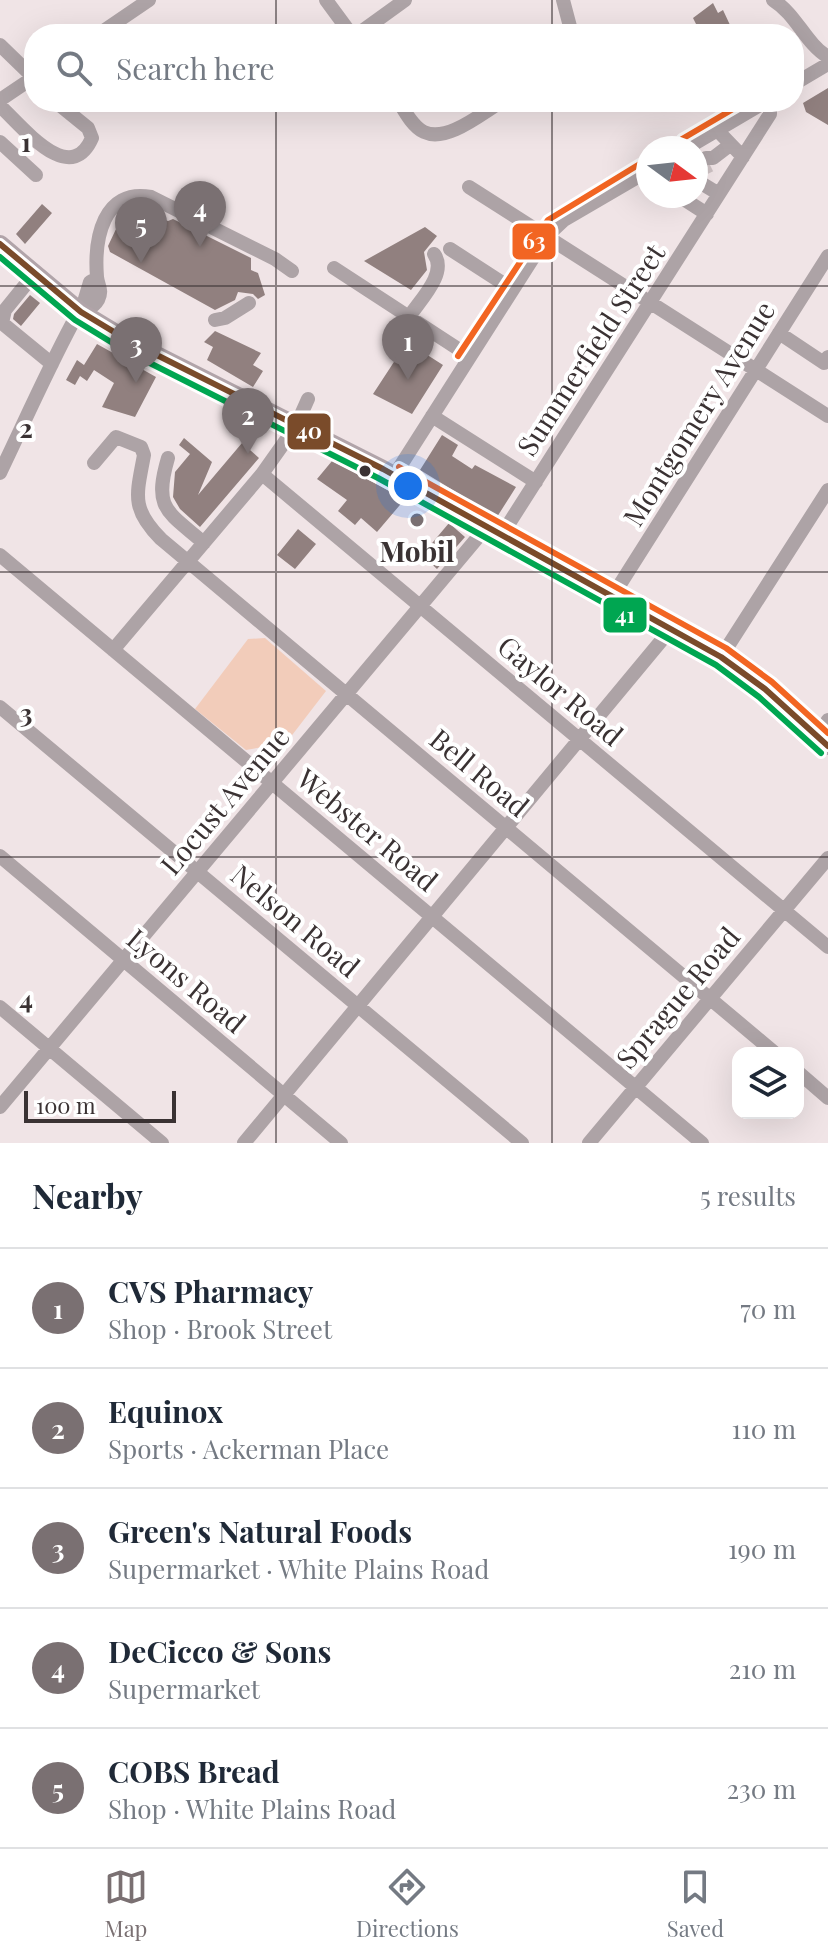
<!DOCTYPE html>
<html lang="en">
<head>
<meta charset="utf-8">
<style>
	body { margin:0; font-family:"Playfair Display",serif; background:#f6f6f7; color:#1f2937 }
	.controls { position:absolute; right:24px; bottom:24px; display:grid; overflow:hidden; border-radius:16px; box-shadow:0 8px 32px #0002 }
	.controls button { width:72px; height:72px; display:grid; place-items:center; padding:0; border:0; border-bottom:2px solid #e0e1e3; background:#fff; color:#1f2937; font:40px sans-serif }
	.compass { position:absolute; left:636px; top:136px; width:72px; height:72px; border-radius:50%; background:#fff; box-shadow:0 8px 32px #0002; rotate:105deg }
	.scale { position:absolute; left:24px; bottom:20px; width:152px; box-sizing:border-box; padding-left:8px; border:4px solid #3a3233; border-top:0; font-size:22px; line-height:28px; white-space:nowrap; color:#3a3233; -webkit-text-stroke:6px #fff; paint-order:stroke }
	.you { position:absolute; left:408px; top:486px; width:28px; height:28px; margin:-20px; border:6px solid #fff; border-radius:50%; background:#1a73e8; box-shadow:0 0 0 12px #1a73e833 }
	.badge { display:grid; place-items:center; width:52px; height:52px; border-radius:50%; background:#7a7072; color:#fff; font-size:26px; font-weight:700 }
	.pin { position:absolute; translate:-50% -66px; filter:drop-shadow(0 2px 4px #0008) }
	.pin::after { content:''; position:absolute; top:42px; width:28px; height:24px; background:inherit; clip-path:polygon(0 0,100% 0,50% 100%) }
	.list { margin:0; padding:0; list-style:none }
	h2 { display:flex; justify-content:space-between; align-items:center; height:104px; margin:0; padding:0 32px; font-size:34px }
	h2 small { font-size:26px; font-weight:400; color:#747a83 }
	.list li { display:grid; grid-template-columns:52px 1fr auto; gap:24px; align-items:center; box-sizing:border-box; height:120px; padding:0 32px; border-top:2px solid #e0e1e3 }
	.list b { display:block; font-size:30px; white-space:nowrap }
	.list p { margin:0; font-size:26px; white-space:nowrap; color:#747a83 }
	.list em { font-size:26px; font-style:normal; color:#747a83 }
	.icon { flex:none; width:44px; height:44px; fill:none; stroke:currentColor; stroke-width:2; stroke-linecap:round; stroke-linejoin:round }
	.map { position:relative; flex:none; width:828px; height:1143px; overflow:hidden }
	.search { position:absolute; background:#fff; box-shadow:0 8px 32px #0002; left:24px; right:24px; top:24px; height:88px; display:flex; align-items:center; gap:20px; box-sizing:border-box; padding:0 28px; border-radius:32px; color:#747a83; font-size:30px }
	.sheet { height:704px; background:#fff }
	nav { display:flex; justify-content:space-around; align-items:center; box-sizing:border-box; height:112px; border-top:2px solid #e0e1e3; background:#fff; font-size:22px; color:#747a83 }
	nav a { display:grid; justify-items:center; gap:4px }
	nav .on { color:#7a7072 }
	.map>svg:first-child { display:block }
	.green { fill:#f2ccba }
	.building { fill:#91807f }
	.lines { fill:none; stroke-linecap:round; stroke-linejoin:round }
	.minor-tunnel { stroke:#ccc0c2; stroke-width:14; stroke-dasharray:14 7; stroke-linecap:butt }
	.minor { stroke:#ada3a6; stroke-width:14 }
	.major { stroke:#b1a4a9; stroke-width:18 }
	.bus-1-casing { stroke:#fff; stroke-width:12 }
	.bus-2-casing { stroke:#fff; stroke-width:12 }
	.bus-3-casing { stroke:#fff; stroke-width:12 }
	.bus-1 { stroke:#7a4b2a; stroke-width:6 }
	.bus-2 { stroke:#00a651; stroke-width:6 }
	.bus-3 { stroke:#f26522; stroke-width:6 }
	.grid { fill:none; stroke:#3a3233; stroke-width:2; stroke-opacity:0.55 }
	.bus-dot { fill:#3a3233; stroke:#fff; stroke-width:3 }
	.poi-dot { fill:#7a7072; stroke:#fff; stroke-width:3 }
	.labels { text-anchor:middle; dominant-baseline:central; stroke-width:8; stroke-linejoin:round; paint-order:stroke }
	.street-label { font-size:28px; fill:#3a3233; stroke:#fff }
	.poi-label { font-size:28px; font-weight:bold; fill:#3a3233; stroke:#fff }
	.grid-label { font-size:26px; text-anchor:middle; font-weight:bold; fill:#3a3233; stroke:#fff; stroke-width:8; stroke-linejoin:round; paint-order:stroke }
	.line-badge { stroke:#fff; stroke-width:3 }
	.badge-label { font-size:22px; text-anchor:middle; font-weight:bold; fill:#fff }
</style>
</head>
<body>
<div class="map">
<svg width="828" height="1143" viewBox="0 0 828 1143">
	<rect width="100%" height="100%" fill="#f0e4e6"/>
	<!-- green -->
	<path class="green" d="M265 638 326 691 286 743 246 750 195 709 248 639Z"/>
	<!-- building -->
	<path class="building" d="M713 3 718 13 723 10 730 25 714 34H701L693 18Z
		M828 88V125L806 112 803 103Z
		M42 204 52 213 25 244 16 234Z
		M134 207 168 221 173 219 251 258V270L258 273 265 295 258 299 253 294 238 292 235 300 215 310 110 252 108 246 125 210Z
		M425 227 437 236 424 252 427 270 411 290 364 261Z
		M30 295 40 303 21 326 13 319 14 314Z
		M215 331 261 353 253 365 263 371 253 387 207 360 213 347 204 342Z
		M407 342 443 365 412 414 373 394Z
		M97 344 156 377 135 417 102 407 114 383 94 370 87 381 80 376 75 385 66 380 77 360 84 365Z
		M442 435 458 445 452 456 472 469 475 465 516 487 497 517 420 470Z
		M184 438 212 462 198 495 242 443 259 458 200 527 180 509 173 497 175 472 190 454 179 445Z
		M332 461 405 499 377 532 361 518 355 525 338 511 347 500 317 479Z
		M449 523 465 537 437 569 422 555Z
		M298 529 316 544 295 569 277 555Z"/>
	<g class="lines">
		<!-- minor-tunnel -->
		<path class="minor-tunnel" d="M698 171 710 165"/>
		<!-- minor -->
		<path class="minor" d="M326 0 351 34
			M563 0 572 34
			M773 0C797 15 805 43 828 57
			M99 34 149 0
			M358 34 405 0
			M0 45 33 77
			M794 84 828 64
			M0 100 34 77
			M399 102C405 112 413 127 424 132 447 143 482 113 501 102
			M0 106C23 127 70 188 92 138L88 128 56 102
			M717 130 743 157
			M0 142 36 175
			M687 148 765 102
			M706 158H713L730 145
			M696 180 719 194
			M469 187 828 416
			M679 196 707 214
			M450 249 512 289
			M334 268 469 356
			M35 273 5 310 2 323 52 364
			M81 312 90 282 97 278
			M409 317C420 300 448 273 434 254
			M215 320 225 318 249 303
			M779 333 824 363 828 357
			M432 416 536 482
			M248 421 259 407
			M168 458C153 509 167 511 204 543
			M94 463 116 437 141 447 144 455C137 494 130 508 161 539L775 1053
			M0 473C24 423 46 373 72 324 78 312 92 311 98 300 103 290 98 286 97 277 94 239 103 188 151 197L275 259 292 271
			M262 474 828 947
			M394 476 547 236 564 220 648 171
			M0 555 702 1143
			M612 597 828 256
			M113 650 262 474 296 426 308 399
			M721 657 828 490
			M0 707 522 1143
			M818 736 828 720
			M0 856 341 1143
			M0 1007 162 1143
			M798 1072 828 1098
			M0 1107 479 536 508 525 770 114V102
			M244 1143 671 629
			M589 1143 828 858"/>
		<!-- major -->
		<path class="major" d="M0 244 81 312 129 341 383 469 721 657 765 689 828 746"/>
		<defs>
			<path id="bus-1" d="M0 244 81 312 129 341 383 469 721 657 765 689 828 746"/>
			<path id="bus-2" d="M0 257 75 320 124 350 378 478 716 665 759 697 821 753"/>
			<path id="bus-3" d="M682 139 745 102
				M458 356 548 220 643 162
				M399 467 726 648 772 682 828 733"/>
		</defs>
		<!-- bus-1 casing -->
		<use href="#bus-1" class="bus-1-casing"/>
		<!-- bus-2 casing -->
		<use href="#bus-2" class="bus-2-casing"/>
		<!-- bus-3 casing -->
		<use href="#bus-3" class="bus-3-casing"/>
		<!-- bus-1 -->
		<use href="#bus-1" class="bus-1"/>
		<!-- bus-2 -->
		<use href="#bus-2" class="bus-2"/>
		<!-- bus-3 -->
		<use href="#bus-3" class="bus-3"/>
	</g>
	<!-- grid -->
	<path class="grid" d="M276 0V34M552 0V34M276 102V1143M552 102V1143M0 286H828M0 572H828M0 857H828"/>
	<!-- markers -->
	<circle class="bus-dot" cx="365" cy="471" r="7"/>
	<circle class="poi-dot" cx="417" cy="520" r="8"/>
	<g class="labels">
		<!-- street labels -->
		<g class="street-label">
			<text transform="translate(590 349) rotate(-57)">Summerfield Street</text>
			<text transform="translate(698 413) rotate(-58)">Montgomery Avenue</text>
			<text transform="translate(561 690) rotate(40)">Gaylor Road</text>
			<text transform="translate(480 772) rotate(40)">Bell Road</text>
			<text transform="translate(224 800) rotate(-50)">Locust Avenue</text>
			<text transform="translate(368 829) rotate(40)">Webster Road</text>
			<text transform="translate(296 920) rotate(40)">Nelson Road</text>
			<text transform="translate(187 980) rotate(40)">Lyons Road</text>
			<text transform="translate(677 997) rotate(-50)">Sprague Road</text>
		</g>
		<!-- poi labels -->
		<g class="poi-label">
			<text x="417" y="550">Mobil</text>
		</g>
	</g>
	<g class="grid-label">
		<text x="26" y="152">1</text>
		<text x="26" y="438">2</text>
		<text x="26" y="723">3</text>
		<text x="26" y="1009">4</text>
	</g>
	<g class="line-badge">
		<rect x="511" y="222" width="46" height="39" rx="8" fill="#f26522"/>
		<rect x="286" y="412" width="46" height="39" rx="8" fill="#7a4b2a"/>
		<rect x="602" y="596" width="46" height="38" rx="8" fill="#00a651"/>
	</g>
	<g class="badge-label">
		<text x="534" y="249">63</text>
		<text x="309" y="439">40</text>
		<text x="625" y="623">41</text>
	</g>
</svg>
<div class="controls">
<button><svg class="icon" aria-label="layers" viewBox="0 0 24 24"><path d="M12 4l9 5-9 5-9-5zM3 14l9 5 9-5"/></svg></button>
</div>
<svg class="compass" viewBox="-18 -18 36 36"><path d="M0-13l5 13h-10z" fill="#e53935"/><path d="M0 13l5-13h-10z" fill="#747a83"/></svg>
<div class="scale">100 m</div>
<div class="you"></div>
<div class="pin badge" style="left:408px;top:380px">1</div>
<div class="pin badge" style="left:248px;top:454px">2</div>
<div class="pin badge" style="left:136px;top:383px">3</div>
<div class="pin badge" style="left:200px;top:247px">4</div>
<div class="pin badge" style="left:141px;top:263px">5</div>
<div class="search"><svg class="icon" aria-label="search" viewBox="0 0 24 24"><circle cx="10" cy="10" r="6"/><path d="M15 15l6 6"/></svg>Search here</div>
</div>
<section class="sheet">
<h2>Nearby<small>5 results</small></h2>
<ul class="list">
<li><span class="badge">1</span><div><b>CVS Pharmacy</b><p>Shop · Brook Street</p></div><em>70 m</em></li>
<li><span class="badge">2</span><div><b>Equinox</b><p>Sports · Ackerman Place</p></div><em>110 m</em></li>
<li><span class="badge">3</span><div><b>Green's Natural Foods</b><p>Supermarket · White Plains Road</p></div><em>190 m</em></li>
<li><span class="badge">4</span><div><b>DeCicco &amp; Sons</b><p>Supermarket</p></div><em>210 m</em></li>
<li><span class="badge">5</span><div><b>COBS Bread</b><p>Shop · White Plains Road</p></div><em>230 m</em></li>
</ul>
</section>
<nav>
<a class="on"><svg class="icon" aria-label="map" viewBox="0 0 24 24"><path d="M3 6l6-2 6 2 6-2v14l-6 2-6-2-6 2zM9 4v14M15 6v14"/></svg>Map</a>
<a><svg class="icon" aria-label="directions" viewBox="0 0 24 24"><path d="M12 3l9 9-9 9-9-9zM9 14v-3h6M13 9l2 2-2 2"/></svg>Directions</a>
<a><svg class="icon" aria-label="saved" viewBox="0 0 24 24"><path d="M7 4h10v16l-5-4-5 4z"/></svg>Saved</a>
</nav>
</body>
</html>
